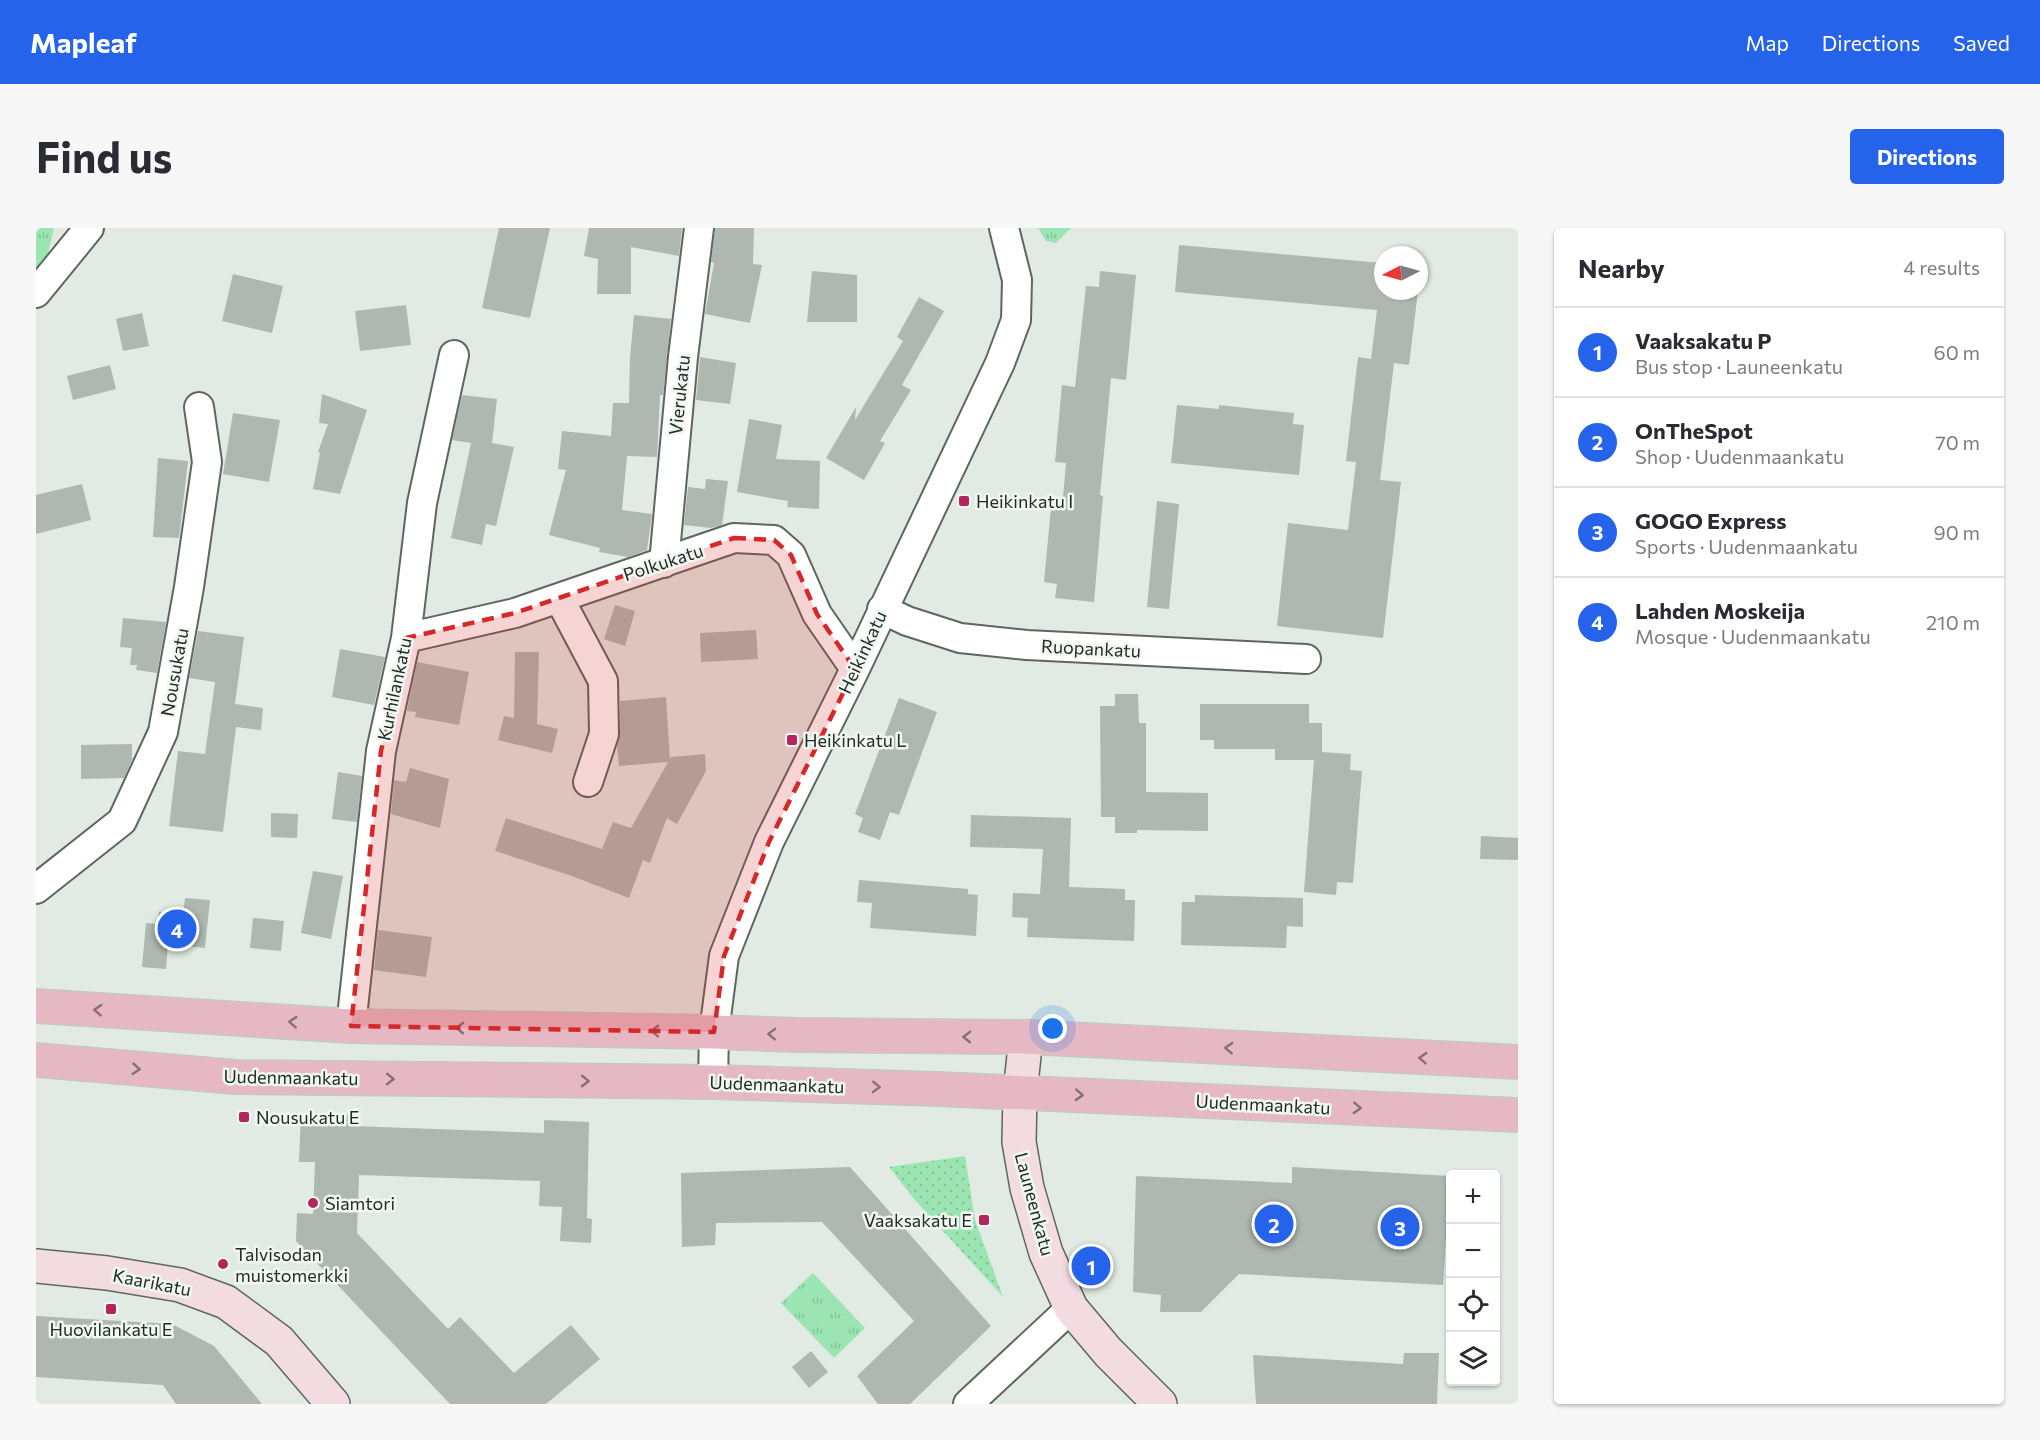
<!DOCTYPE html>
<html lang="en">
<head>
<meta charset="utf-8">
<style>
	body { margin:0; font-family:Commissioner,sans-serif; background:#f7f7f7; color:#2b2b33 }
	.controls { position:absolute; right:18px; bottom:18px; display:grid; overflow:hidden; border-radius:6px; box-shadow:0 2px 4px #0004 }
	.controls button { width:54px; height:54px; display:grid; place-items:center; padding:0; border:0; border-bottom:2px solid #e1e1e2; background:#fff; color:#2b2b33; font:30px sans-serif }
	.compass { position:absolute; left:1338px; top:18px; width:54px; height:54px; border-radius:50%; background:#fff; box-shadow:0 2px 4px #0004; rotate:264deg }
	.you { position:absolute; left:1017px; top:801px; width:21px; height:21px; margin:-15px; border:4px solid #fff; border-radius:50%; background:#1a73e8; box-shadow:0 0 0 9px #1a73e833 }
	.badge { display:grid; place-items:center; width:39px; height:39px; border-radius:50%; background:#2563eb; color:#fff; font-size:20px; font-weight:700 }
	.pin { position:absolute; translate:-50% -50%; border:3px solid #fff; box-shadow:0 2px 6px #0006 }
	.list { margin:0; padding:0; list-style:none }
	h2 { display:flex; justify-content:space-between; align-items:center; height:78px; margin:0; padding:0 24px; font-size:26px }
	h2 small { font-size:20px; font-weight:400; color:#7c7c81 }
	.list li { display:grid; grid-template-columns:39px 1fr auto; gap:18px; align-items:center; box-sizing:border-box; height:90px; padding:0 24px; border-top:2px solid #e1e1e2 }
	.list b { display:block; font-size:22px; white-space:nowrap }
	.list p { margin:0; font-size:20px; white-space:nowrap; color:#7c7c81 }
	.list em { font-size:20px; font-style:normal; color:#7c7c81 }
	.icon { flex:none; width:33px; height:33px; fill:none; stroke:currentColor; stroke-width:2; stroke-linecap:round; stroke-linejoin:round }
	.map { position:relative; flex:none; width:1482px; height:1176px; overflow:hidden; border-radius:6px }
	header { display:flex; align-items:center; gap:36px; box-sizing:border-box; height:84px; padding:0 30px; background:#2563eb; color:#fff }
	header strong { font-size:28px }
	nav { display:flex; gap:33px; margin-inline-start:auto; font-size:21px }
	.intro { display:flex; align-items:center; justify-content:space-between; box-sizing:border-box; height:144px; padding:0 36px }
	h1 { margin:0; font-size:42px }
	.button { padding:15px 27px; border-radius:6px; background:#2563eb; color:#fff; font-size:21px; font-weight:700 }
	main { display:flex; gap:36px; padding:0 36px }
	aside { flex:1; background:#fff; border-radius:6px; box-shadow:0 2px 4px #0004 }
	.map>svg:first-child { display:block }
	.grass { fill:url(#grass-dots) }
	.park { fill:url(#park-tufts) }
	.building { fill:#aeb7b0 }
	.lines { fill:none; stroke-linecap:round; stroke-linejoin:round }
	.street-casing { stroke:#5e6660; stroke-width:32 }
	.secondary-casing { stroke:#5e6660; stroke-width:36 }
	.primary-casing { stroke:#c6c7c7; stroke-width:36 }
	.street { stroke:#fff; stroke-width:28 }
	.secondary { stroke:#f3dce1; stroke-width:33 }
	.primary { stroke:#e6b8c4; stroke-width:33 }
	.oneway { stroke:#867075 }
	.marked { fill:#d62828; fill-opacity:0.2; stroke:#d62828; stroke-width:4.5; stroke-dasharray:12 8; stroke-linejoin:round }
	.poi-dot { fill:#b3265b; stroke:#eff8f1; stroke-width:2 }
	.labels { text-anchor:middle; dominant-baseline:central; stroke-width:5; stroke-linejoin:round; paint-order:stroke }
	.street-label { font-size:18px; fill:#252926; stroke:#eff8f1 }
	.poi-label { font-size:18px; fill:#252926; stroke:#eff8f1; text-anchor:start }
</style>
</head>
<body>
<header>
<strong>Mapleaf</strong>
<nav><a>Map</a><a>Directions</a><a>Saved</a></nav>
</header>
<div class="intro"><h1>Find us</h1><a class="button">Directions</a></div>
<main>
<div class="map">
<svg width="1482" height="1176" viewBox="0 0 1482 1176">
	<defs>
		<pattern id="grass-dots" width="8" height="8" patternUnits="userSpaceOnUse" patternTransform="scale(1.5)"><rect width="8" height="8" fill="#9be5b2"/><path d="M2 2h.1M6 6h.1" fill="none" stroke="#85c499" stroke-width="1.8" stroke-linecap="round"/></pattern>
		<pattern id="park-tufts" width="24" height="20" patternUnits="userSpaceOnUse" patternTransform="scale(1.5)"><rect width="24" height="20" fill="#9be5b2"/><path d="M3 7l-1-3M5 7V3M7 7l1-3M15 17l-1-3M17 17v-4M19 17l1-3" fill="none" stroke="#85c499"/></pattern>
	</defs>
	<rect width="100%" height="100%" fill="#e1ebe4"/>
	<!-- grass -->
	<path class="grass" d="M929 928 939 992 967 1069 878 971 853 939Z"/>
	<!-- park -->
	<path class="park" d="M0 0H18L10 35 0 46Z
		M1002 0H1035L1020 15 1010 13Z
		M777 1045 829 1100 798 1130 745 1075Z"/>
	<!-- building -->
	<path class="building" d="M463 0H514L494 90 446 80Z
		M553 0H646L643 28 595 19V66H561L562 31 548 28Z
		M679 0H718L717 36 726 37 714 95 669 86 678 35 675 34Z
		M1143 17 1346 35 1347 30V63H1382L1373 137 1358 135 1344 252 1365 254 1347 410 1241 398 1252 295 1312 302 1320 234 1310 233 1322 129 1335 131 1341 82 1139 64Z
		M776 43 821 47V94H771Z
		M1064 43 1100 47 1090 152 1075 150 1064 267 1067 268 1058 374 1019 370 1021 356 1008 354 1015 280 1026 281 1030 235 1019 234 1026 157 1039 159 1050 58 1063 59Z
		M197 46 247 58 236 105 186 93Z
		M883 69 908 83 866 157 875 162 844 213 849 215 828 252 790 230 820 179 819 192 867 113 861 109Z
		M370 77 375 117 324 123 319 83Z
		M106 85 113 118 87 123 80 91Z
		M598 87 635 91 627 167H624L621 229 591 228 586 282 616 286 611 322 592 329 563 324 564 320 513 307 530 242 522 241 526 203 575 208 577 175H593L594 129Z
		M664 129 700 135 694 176 660 172Z
		M74 137 80 161 37 172 31 148Z
		M286 166 331 182 304 266 277 261 284 225 282 224 292 196 283 195Z
		M426 167 461 171 456 215 478 219 460 298 450 296 446 317 415 310 435 215 416 212Z
		M1141 177 1183 181V177L1258 185 1257 196 1268 197 1263 247 1135 235Z
		M197 185 244 192 233 254 187 246Z
		M713 191 746 197 740 231 784 233 783 281 751 279 752 273 701 264Z
		M122 230 152 233 143 310 117 309Z
		M670 251 692 253 686 297 675 300 648 297 652 259 669 261Z
		M46 256 55 292 0 306V267Z
		M1121 273 1143 276 1133 381 1111 379Z
		M579 377 599 383 589 418 568 411Z
		M87 390 130 394 121 445 100 442 101 437H94L96 420 84 419Z
		M720 402 722 431 665 434 664 405Z
		M162 403 208 409 199 476 227 480 225 502 200 499 187 604 133 598 142 523 169 526 179 454 153 450Z
		M304 421 349 429 338 477 296 469Z
		M479 424H503L501 496 522 501 516 525 462 512 468 488 478 490Z
		M381 434 433 444 423 497 379 489 380 484 371 483Z
		M1079 466H1102L1103 495H1110V564L1172 565V603L1101 602V605H1079V589H1065L1064 478H1079Z
		M630 469 634 532 635 529 669 526 670 543 641 596 631 590 614 635 607 632 593 670 533 647 459 623 470 590 566 621 577 594 595 600 632 534 583 538 581 518 584 506V473Z
		M863 470 901 484 863 587 854 584 844 612 822 604 827 590 819 586Z
		M1164 476H1273V495H1286V524L1315 526 1314 542 1326 543 1317 655 1301 654 1300 667 1268 664 1278 532H1239V521H1178V512H1164Z
		M96 516V532L88 550 45 551V517Z
		M374 540 413 551 404 600 355 586 358 552 370 554Z
		M302 544 326 548 321 594 296 591Z
		M235 585 262 586 261 610 235 609Z
		M935 587 1035 590 1033 659 1089 661V672H1099L1098 713 991 709 992 690 976 689 977 665 1004 666 1007 621 934 619Z
		M1445 608 1482 610V632L1444 631Z
		M277 643 307 648 295 711 265 705Z
		M823 652 932 661V666L942 667 940 708 834 700 836 675 821 674Z
		M1159 667 1267 670V699L1251 698 1250 720 1145 717 1146 674H1159Z
		M149 670 174 672 169 720 132 716 130 741 106 739 110 695 121 696 123 684 147 686Z
		M217 690 248 693 245 723 214 720Z
		M342 702 396 709 390 749 338 742Z
		M265 885 317 887 316 898 508 905V892L553 894 551 990 556 991 555 1015 524 1013 526 979 503 978 504 953 323 947 321 1005 412 1101 424 1089 478 1145 535 1097 564 1131 510 1176H414L260 1013 261 985 277 986 279 934H263Z
		M814 939 955 1098 874 1176H842L821 1148 878 1093 786 994 680 995 679 1017 646 1019 645 945Z
		M1256 939 1414 948 1407 1057 1203 1046 1165 1084H1124L1125 1067 1097 1064 1100 948 1256 955Z
		M0 1088 136 1096 178 1118 226 1176H140L127 1157 0 1149Z
		M775 1123 792 1144 773 1160 756 1139Z
		M1368 1125H1403L1401 1176H1220L1217 1127 1367 1136Z"/>
	<g class="lines">
		<defs>
			<path id="street" d="M0 65 53 0
				M628 335 647 129 663 0
				M523 370 567 453 568 506 552 554
				M846 381 871 393 924 410 991 417 1270 431
				M370 410 479 385 698 310 738 312 755 327 781 386 819 441
				M0 661 86 593 127 504 153 359 171 234 163 179
				M315 798 345 523 370 410 386 275 418 127
				M677 854 678 804 688 728 733 614 819 441 964 135 980 92 981 52 968 0
				M932 1176 1035 1080"/>
			<path id="secondary" d="M990 809 984 865 983 914 991 960 1010 1025 1035 1080 1072 1124 1124 1176
				M0 1038 71 1045 144 1057 190 1074 243 1113 297 1176"/>
			<path id="primary" d="M0 778 315 798 678 804 761 807 990 809 1482 834
				M0 832 200 849 677 854 901 861 1482 887"/>
		</defs>
		<!-- street casing -->
		<use href="#street" class="street-casing"/>
		<!-- secondary casing -->
		<use href="#secondary" class="secondary-casing"/>
		<!-- primary casing -->
		<use href="#primary" class="primary-casing"/>
		<!-- street -->
		<use href="#street" class="street"/>
		<!-- secondary -->
		<use href="#secondary" class="secondary"/>
		<!-- primary -->
		<use href="#primary" class="primary"/>
	</g>
	<!-- one-way arrows -->
	<defs><path id="oneway-chevron" d="M-2-3.5L2.5 0L-2 3.5" fill="none" stroke-width="1.6" stroke-linecap="round" stroke-linejoin="round" transform="scale(1.5)"/></defs>
	<g class="oneway">
		<use href="#oneway-chevron" transform="translate(62 782) rotate(-177)"/>
		<use href="#oneway-chevron" transform="translate(257 794) rotate(-177)"/>
		<use href="#oneway-chevron" transform="translate(424 800) rotate(-179)"/>
		<use href="#oneway-chevron" transform="translate(619 803) rotate(-179)"/>
		<use href="#oneway-chevron" transform="translate(736 806) rotate(-178)"/>
		<use href="#oneway-chevron" transform="translate(931 809) rotate(-179)"/>
		<use href="#oneway-chevron" transform="translate(1193 820) rotate(-177)"/>
		<use href="#oneway-chevron" transform="translate(1387 830) rotate(-177)"/>
		<use href="#oneway-chevron" transform="translate(100 841) rotate(5)"/>
		<use href="#oneway-chevron" transform="translate(354 851) rotate(1)"/>
		<use href="#oneway-chevron" transform="translate(549 853) rotate(1)"/>
		<use href="#oneway-chevron" transform="translate(840 859) rotate(2)"/>
		<use href="#oneway-chevron" transform="translate(1043 867) rotate(3)"/>
		<use href="#oneway-chevron" transform="translate(1321 880) rotate(3)"/>
	</g>
	<!-- marked area -->
	<path class="marked" d="M698 310 738 312 755 327 781 386 819 441 733 614 688 728 678 804 315 798 345 523 370 410 479 385Z"/>
	<!-- markers -->
	<g class="poi-dot">
		<rect x="922" y="267" width="12" height="12" rx="3"/>
		<rect x="750" y="506" width="12" height="12" rx="3"/>
		<rect x="202" y="883" width="12" height="12" rx="3"/>
		<circle cx="277" cy="975" r="6"/>
		<rect x="942" y="986" width="12" height="12" rx="3"/>
		<circle cx="187" cy="1036" r="6"/>
		<rect x="69" y="1075" width="12" height="12" rx="3"/>
	</g>
	<g class="labels">
		<!-- street labels -->
		<g class="street-label">
			<text transform="translate(643 167) rotate(-84)">Vierukatu</text>
			<text transform="translate(627 334) rotate(-18)">Polkukatu</text>
			<text transform="translate(1055 420) rotate(3)">Ruopankatu</text>
			<text transform="translate(826 424) rotate(-65)">Heikinkatu</text>
			<text transform="translate(138 444) rotate(-80)">Nousukatu</text>
			<text transform="translate(358 461) rotate(-78)">Kurhilankatu</text>
			<text transform="translate(255 849) rotate(1)">Uudenmaankatu</text>
			<text transform="translate(741 856) rotate(2)">Uudenmaankatu</text>
			<text transform="translate(1227 876) rotate(3)">Uudenmaankatu</text>
			<text transform="translate(999 976) rotate(75)">Launeenkatu</text>
			<text transform="translate(116 1054) rotate(11)">Kaarikatu</text>
		</g>
		<!-- poi labels -->
		<g class="poi-label">
			<text x="940" y="273">Heikinkatu I</text>
			<text x="768" y="512">Heikinkatu L</text>
			<text x="220" y="889">Nousukatu E</text>
			<text x="289" y="975">Siamtori</text>
			<text x="936" y="992" text-anchor="end">Vaaksakatu E</text>
			<text x="199" y="1026">Talvisodan<tspan x="199" dy="21">muistomerkki</tspan></text>
			<text x="75" y="1101" text-anchor="middle">Huovilankatu E</text>
		</g>
	</g>
</svg>
<div class="controls">
<button>+</button>
<button>−</button>
<button><svg class="icon" aria-label="locate" viewBox="0 0 24 24"><circle cx="12" cy="12" r="6"/><path d="M12 2v4M12 18v4M2 12h4M18 12h4"/></svg></button>
<button><svg class="icon" aria-label="layers" viewBox="0 0 24 24"><path d="M12 4l9 5-9 5-9-5zM3 14l9 5 9-5"/></svg></button>
</div>
<svg class="compass" viewBox="-18 -18 36 36"><path d="M0-13l5 13h-10z" fill="#e53935"/><path d="M0 13l5-13h-10z" fill="#7c7c81"/></svg>
<div class="you"></div>
<div class="pin badge" style="left:1055px;top:1038px">1</div>
<div class="pin badge" style="left:1238px;top:996px">2</div>
<div class="pin badge" style="left:1364px;top:999px">3</div>
<div class="pin badge" style="left:141px;top:701px">4</div>
</div>
<aside>
<h2>Nearby<small>4 results</small></h2>
<ul class="list">
<li><span class="badge">1</span><div><b>Vaaksakatu P</b><p>Bus stop · Launeenkatu</p></div><em>60 m</em></li>
<li><span class="badge">2</span><div><b>OnTheSpot</b><p>Shop · Uudenmaankatu</p></div><em>70 m</em></li>
<li><span class="badge">3</span><div><b>GOGO Express</b><p>Sports · Uudenmaankatu</p></div><em>90 m</em></li>
<li><span class="badge">4</span><div><b>Lahden Moskeija</b><p>Mosque · Uudenmaankatu</p></div><em>210 m</em></li>
</ul>
</aside>
</main>
</body>
</html>
